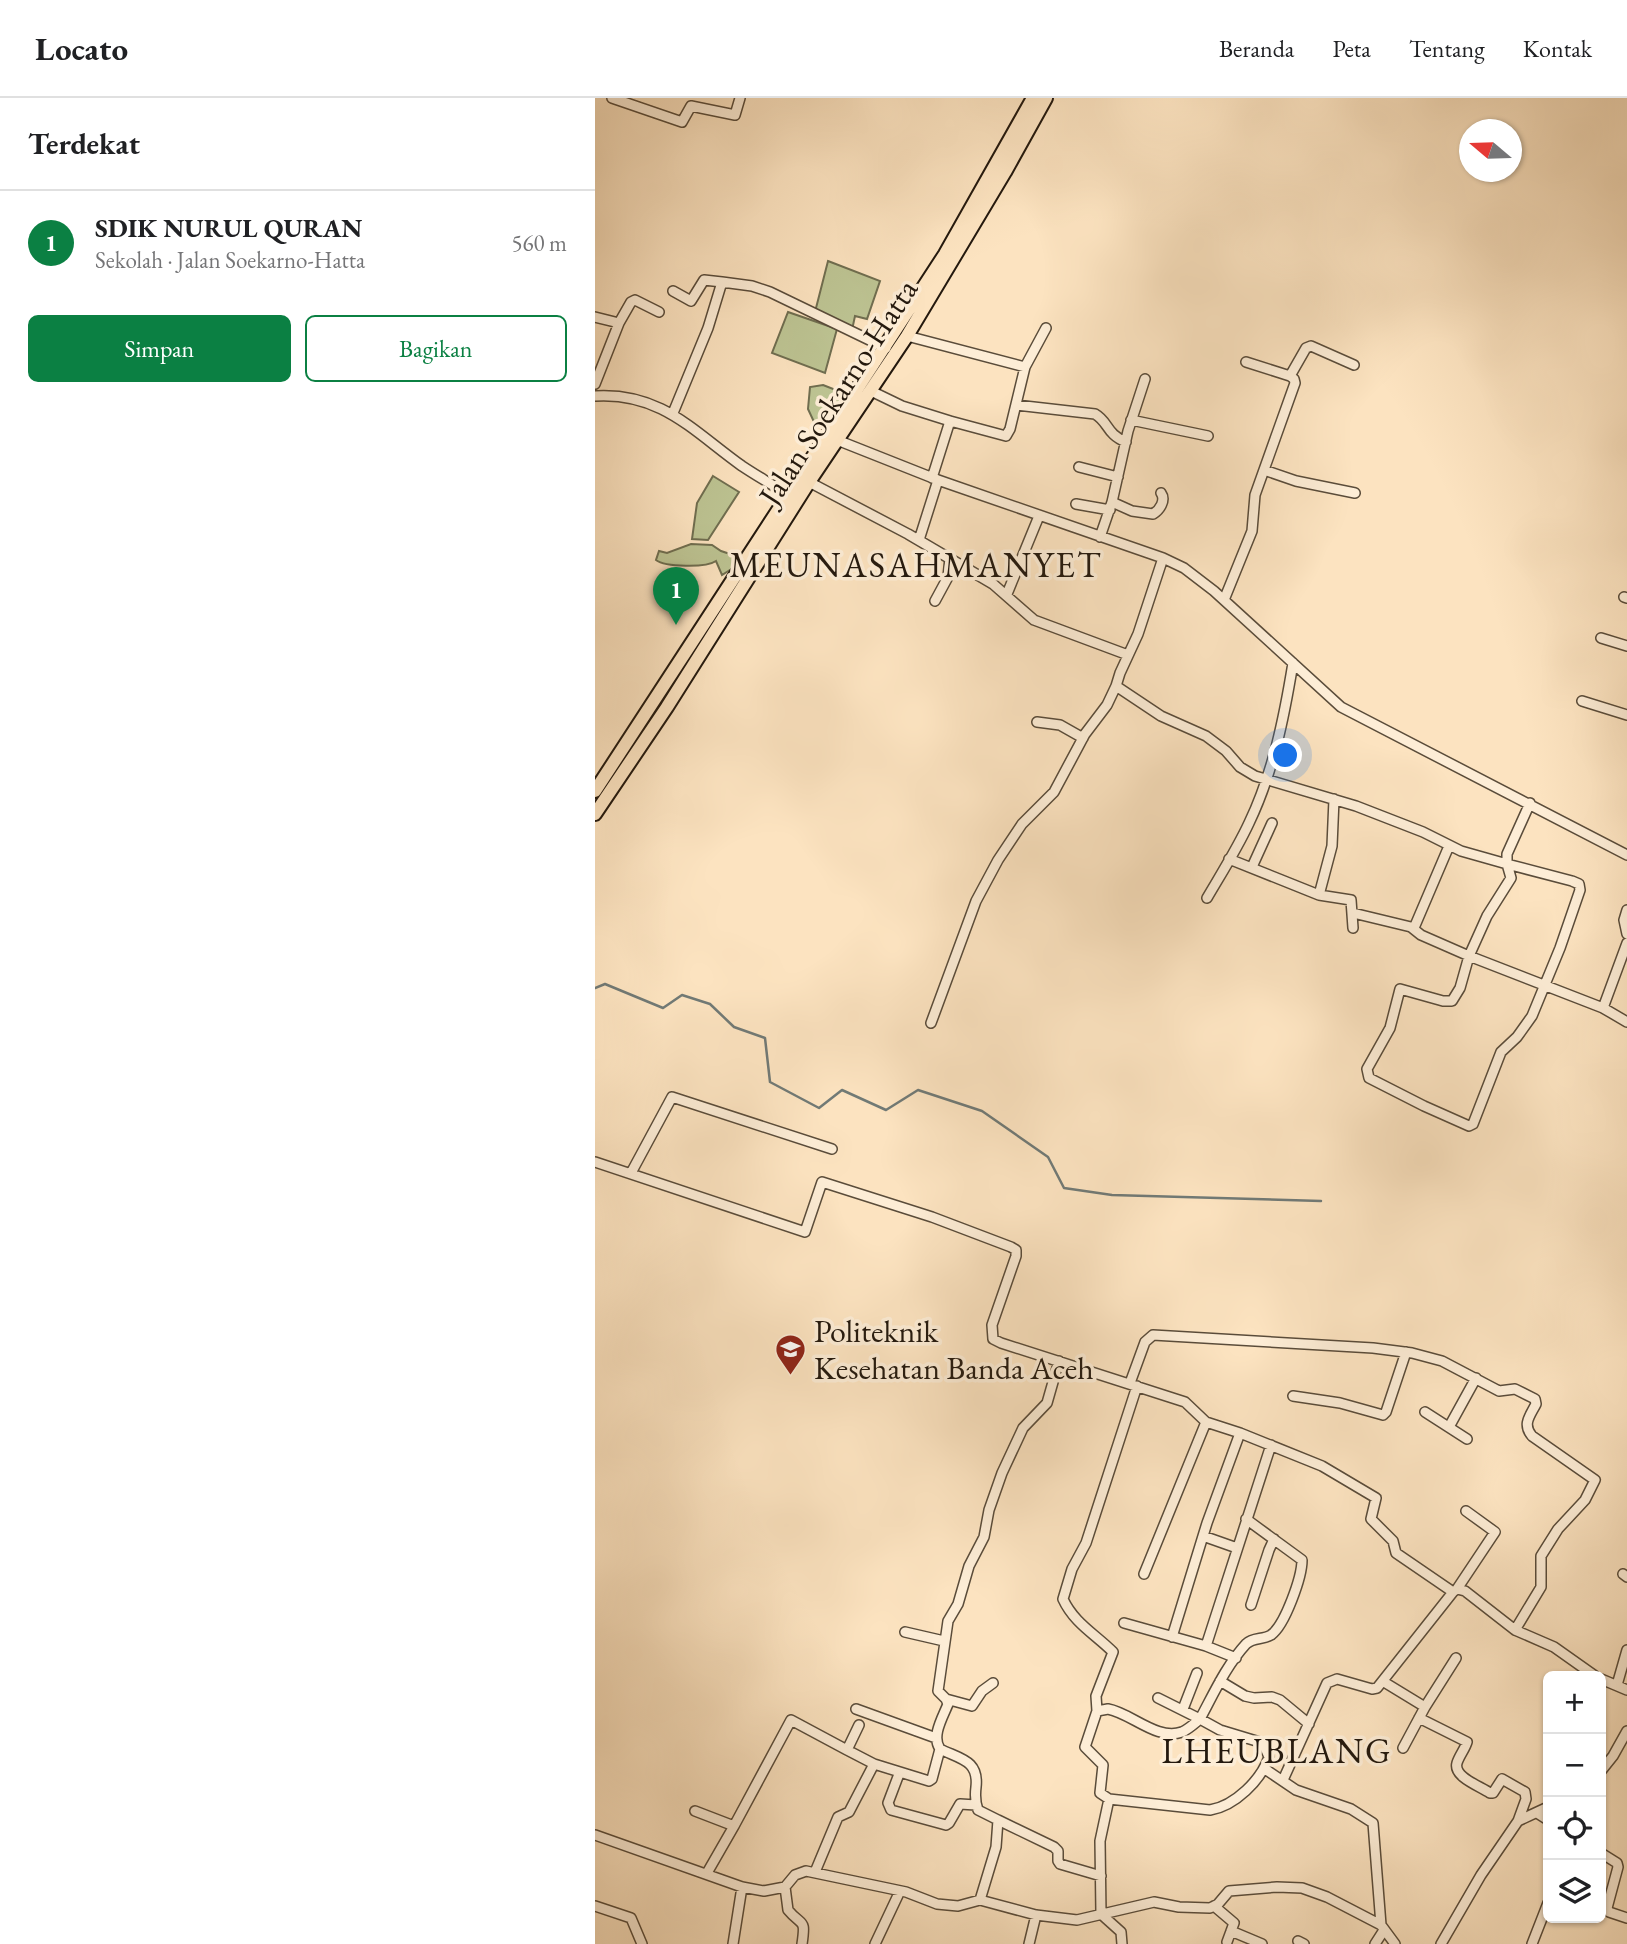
<!DOCTYPE html>
<html lang="id">
<head>
<meta charset="utf-8">
<style>
	body { margin:0; font-family:"EB Garamond",serif; background:#f6f6f6; color:#202124 }
	.controls { position:absolute; right:21px; bottom:21px; display:grid; overflow:hidden; border-radius:10px; box-shadow:0 2px 5px #0004 }
	.controls button { width:63px; height:63px; display:grid; place-items:center; padding:0; border:0; border-bottom:2px solid #e0e0e0; background:#fff; color:#202124; font:35px sans-serif }
	.compass { position:absolute; left:864px; top:21px; width:63px; height:63px; border-radius:50%; background:#fff; box-shadow:0 2px 5px #0004; rotate:289deg }
	.you { position:absolute; left:691px; top:658px; width:24px; height:24px; margin:-18px; border:5px solid #fff; border-radius:50%; background:#1a73e8; box-shadow:0 0 0 10px #1a73e833 }
	.badge { display:grid; place-items:center; width:46px; height:46px; border-radius:50%; background:#0b8043; color:#fff; font-size:23px; font-weight:700 }
	.pin { position:absolute; translate:-50% -58px; filter:drop-shadow(0 2px 4px #0008) }
	.pin::after { content:''; position:absolute; top:37px; width:24px; height:21px; background:inherit; clip-path:polygon(0 0,100% 0,50% 100%) }
	.list { margin:0; padding:0; list-style:none }
	h2 { display:flex; justify-content:space-between; align-items:center; height:91px; margin:0; padding:0 28px; font-size:30px }
	h2 small { font-size:23px; font-weight:400; color:#757577 }
	.list li { display:grid; grid-template-columns:46px 1fr auto; gap:21px; align-items:center; box-sizing:border-box; height:105px; padding:0 28px; border-top:2px solid #e0e0e0 }
	.list b { display:block; font-size:26px; white-space:nowrap }
	.list p { margin:0; font-size:23px; white-space:nowrap; color:#757577 }
	.list em { font-size:23px; font-style:normal; color:#757577 }
	.actions { display:flex; gap:14px; padding:21px 28px }
	.actions a { flex:1; padding:16px 0; border:2px solid #0b8043; border-radius:10px; text-align:center; font-size:24px; color:#0b8043 }
	.actions .main { background:#0b8043; color:#fff }
	.icon { flex:none; width:38px; height:38px; fill:none; stroke:currentColor; stroke-width:2; stroke-linecap:round; stroke-linejoin:round }
	.map { position:relative; flex:none; width:1032px; height:1846px; overflow:hidden }
	header { display:flex; align-items:center; gap:42px; box-sizing:border-box; height:98px; padding:0 35px; background:#fff; border-bottom:2px solid #e0e0e0 }
	header strong { font-size:33px }
	nav { display:flex; gap:38px; margin-inline-start:auto; font-size:24px }
	main { display:flex }
	aside { flex:1; background:#fff }
	.map>svg:first-child { display:block }
	.green { fill:#bdc493; stroke:#706e50; stroke-width:2 }
	.lines { fill:none; stroke-linecap:round; stroke-linejoin:round }
	.stream { stroke:#717a76; stroke-width:2.5 }
	.minor-casing { stroke:#5a4c3a; stroke-width:12 }
	.highway-casing { stroke:#24190e; stroke-width:16 }
	.minor { stroke:#fdedd6; stroke-width:9 }
	.highway { stroke:#fce3c0; stroke-width:12 }
	.labels { text-anchor:middle; dominant-baseline:central; stroke-width:7; stroke-linejoin:round; paint-order:stroke }
	.street-label { font-size:32px; fill:#24190e; stroke:#fdedd6 }
	.poi-label { font-size:32px; fill:#24190e; stroke:#fdedd6; text-anchor:start }
	.quarter-label { font-size:35px; letter-spacing:2px; fill:#24190e; stroke:#fdedd6 }
</style>
</head>
<body>
<header>
<strong>Locato</strong>
<nav><a>Beranda</a><a>Peta</a><a>Tentang</a><a>Kontak</a></nav>
</header>
<main>
<aside>
<h2>Terdekat<small></small></h2>
<ul class="list">
<li><span class="badge">1</span><div><b>SDIK NURUL QURAN</b><p>Sekolah · Jalan Soekarno-Hatta</p></div><em>560 m</em></li>
</ul>
<div class="actions"><a class="main">Simpan</a><a>Bagikan</a></div>
</aside>
<div class="map">
<svg width="1032" height="1846" viewBox="0 0 1032 1846">
	<rect width="100%" height="100%" fill="#fce3c0"/>
	<filter id="stains"><feTurbulence type="fractalNoise" baseFrequency=".00286" numOctaves="4"/><feColorMatrix values="0 0 0 0 .2 0 0 0 0 .09 0 0 0 0 .02 0 0 0 .5 -.17"/></filter>
	<radialGradient id="worn" r=".72"><stop offset=".6" stop-color="#630" stop-opacity="0"/><stop offset="1" stop-color="#630" stop-opacity=".3"/></radialGradient>
	<!-- green -->
	<path class="green" d="M233 163 285 183 272 221 260 218 257 232 220 214Z
		M193 214 242 231 230 275 177 255Z
		M228 287 246 294 249 300 234 322 219 324 213 311 215 289Z
		M118 378 144 394 113 442 97 441 102 405Z
		M96 446 117 447 126 453 138 457V470L127 477 121 463C111 470 70 469 61 462L64 453 72 455Z"/>
	<g class="lines">
		<!-- stream -->
		<path class="stream" d="M0 890 10 886 68 910 87 897 115 906 139 929 170 940 175 984 224 1010 247 992 291 1012 323 992 387 1013 453 1059 469 1090 517 1097 726 1103"/>
		<defs>
			<path id="minor" d="M17 0 87 24 96 8 140 17 145 0
				M78 193 96 203 109 182 127 184
				M0 219 24 225 36 204 40 202 64 214
				M312 238 430 269
				M695 278 711 250 716 248 759 267
				M0 286 24 225
				M276 293 307 308 355 323 337 380
				M0 298C66 294 98 333 147 368 162 378 178 387 193 397
				M421 307 500 316C514 324 511 336 531 344
				M78 315 113 230 127 184 157 188 175 194 291 250
				M536 322 613 338
				M355 323 411 338 415 331 430 269 451 230
				M242 342 343 382 568 460 589 470 619 493 746 609 1032 757
				M484 369 523 379
				M669 372 701 383 760 395
				M214 384 313 436 398 486 439 522 533 557
				M517 404 537 413 558 416C565 412 571 402 566 395
				M481 406 515 412
				M505 439 517 404 533 333 550 281
				M324 442 343 382
				M412 496 444 418
				M1029 499 1032 500
				M629 502 657 433 660 397 700 285 699 281 695 278 651 264
				M340 503 353 479 355 460
				M1006 540 1032 548
				M521 588 566 618 611 638 631 653 645 669 660 678 761 708 828 734 866 753 912 766 916 780 892 818 874 858 865 890 857 903H848L805 891 795 930 772 971 774 980 829 1008 874 1028 878 1026 906 954 922 939 937 918 965 850 985 792 984 786 977 783 912 766V756L935 705
				M987 603 1032 617
				M442 624 465 627 488 640
				M634 761 724 797 737 748 739 701
				M657 769 677 725
				M724 797 756 802 758 830
				M612 800C626 776 642 751 654 725 678 675 689 620 698 565
				M1032 812 1029 822 1032 836
				M758 815 816 829 826 837 874 858 1008 910 1032 845
				M819 830 854 748
				M1008 910 1032 924
				M336 925 381 803 403 762 427 726 459 694 490 636 512 607 521 588 525 575 543 536 568 460
				M0 1064 210 1134 227 1084 337 1119 416 1149 421 1152V1158L397 1227 398 1241 406 1245 590 1304 611 1324 645 1335 727 1368 781 1400 776 1421 798 1443 801 1455 858 1494 782 1590 777 1591 742 1581 732 1585 688 1682
				M36 1075 77 999 237 1051
				M535 1285 550 1244 558 1237 778 1250 817 1255 847 1263 904 1293 920 1291 940 1301 941 1306C935 1318 927 1326 937 1338L1000 1382 990 1402 963 1431 946 1458V1489L920 1532
				M698 1298 745 1305 788 1317 791 1314 811 1254
				M830 1314 872 1341
				M854 1329 881 1280
				M608 1438 642 1450
				M549 1476 611 1324
				M1028 1476 1032 1479
				M862 1491 900 1434 871 1413
				M858 1494 862 1491 870 1493 920 1532 959 1549 1000 1578
				M656 1507 674 1452 679 1441
				M529 1525 611 1548 641 1560
				M310 1534 349 1543
				M577 1539 612 1425 645 1335
				M611 1548 676 1347
				M1006 1581 1032 1592
				M625 1583 650 1598 659 1600 677 1599 685 1602 714 1626
				M789 1584 830 1609 808 1650
				M1022 1587 1032 1552
				M563 1600 605 1621C619 1595 631 1568 651 1546 658 1539 668 1542 676 1537 690 1527 707 1479 707 1462L651 1421
				M351 1601 377 1608 387 1593 398 1585
				M830 1609 861 1560
				M261 1611 341 1640
				M513 1611C536 1615 562 1643 587 1634 594 1631 600 1625 605 1621L625 1632 668 1645 674 1659C666 1682 640 1708 615 1712L514 1701 505 1695 508 1667 490 1649 502 1613Z
				M588 1611 602 1575
				M502 1613 501 1598 518 1554C500 1536 479 1525 468 1501L477 1471 491 1445 542 1288
				M824 1620 872 1644C870 1651 864 1658 862 1665 858 1679 885 1688 895 1695H898L907 1681 930 1694 931 1701 923 1723
				M264 1627 252 1652 279 1666
				M670 1671 701 1692 756 1711 778 1725 786 1827 800 1846
				M1006 1673 1018 1658 1032 1633
				M304 1676 293 1705 296 1712 351 1727 354 1725 365 1706 381 1707
				M514 1701 505 1743 506 1816 526 1834 527 1846
				M100 1713 139 1728 112 1775
				M942 1715 953 1722
				M403 1722 459 1749 463 1753V1763L465 1766 506 1778
				M139 1728 196 1622 252 1652
				M0 1737 147 1789 169 1793 190 1789 200 1777 211 1773 311 1794 342 1806 363 1808 385 1802 441 1817 482 1822 559 1804 584 1809 615 1810 623 1806 634 1793 682 1789 707 1790 732 1799 786 1827
				M1006 1755 1022 1765 1023 1769 1012 1810 1014 1814 1032 1820
				M220 1774 243 1719 254 1714 279 1666 334 1683 337 1681 345 1651
				M190 1789 193 1812C207 1829 211 1819 207 1846
				M385 1802 401 1749 403 1722 383 1712C380 1704 380 1697 381 1689 384 1662 365 1661 345 1651 336 1638 348 1619 353 1606L351 1601 343 1593 353 1523 363 1506 374 1468 389 1439 394 1412 407 1375 428 1330 452 1305 464 1263
				M0 1808 36 1820 47 1846
				M619 1808 639 1825 632 1844
				M636 1833 667 1846
				M703 1843 709 1846
				M138 1846 147 1789
				M280 1846 305 1793
				M434 1846 441 1817
				M780 1846 789 1832
				M846 1846 886 1777 923 1723 953 1709
				M937 1846 953 1805"/>
			<path id="highway" d="M0 693 350 156 438 0
				M0 716 72 609 214 384 312 238 410 74 451 0"/>
		</defs>
		<!-- minor casing -->
		<use href="#minor" class="minor-casing"/>
		<!-- highway casing -->
		<use href="#highway" class="highway-casing"/>
		<!-- minor -->
		<use href="#minor" class="minor"/>
		<!-- highway -->
		<use href="#highway" class="highway"/>
	</g>
	<!-- icons -->
	<defs>
		<symbol id="university-pin" viewBox="-11 -11 22 30"><path d="M0 17L-7.5 6A9.5 9.5 0 1 1 7.5 6Z" fill="#8f2418" stroke="#fdedd6"/><path d="M0-5L7-2L0 1L-7-2ZM-4 1L0 2.5L4 1V4Q0 6-4 4Z" fill="#fff"/></symbol>
	</defs>
	<g fill-rule="evenodd">
		<use href="#university-pin" x="178" y="1234" width="35" height="47"/>
	</g>
	<g class="labels">
		<!-- street labels -->
		<g class="street-label">
			<text transform="translate(243 294) rotate(-57)">Jalan Soekarno-Hatta</text>
		</g>
		<!-- poi labels -->
		<g class="poi-label">
			<text x="219" y="1233">Politeknik<tspan x="219" dy="37">Kesehatan Banda Aceh</tspan></text>
		</g>
		<!-- quarter labels -->
		<g class="quarter-label">
			<text x="321" y="466">MEUNASAHMANYET</text>
			<text x="682" y="1652">LHEUBLANG</text>
		</g>
	</g>
	<rect width="100%" height="100%" filter="url(#stains)"/>
	<rect width="100%" height="100%" fill="url(#worn)"/>
</svg>
<div class="controls">
<button>+</button>
<button>−</button>
<button><svg class="icon" aria-label="locate" viewBox="0 0 24 24"><circle cx="12" cy="12" r="6"/><path d="M12 2v4M12 18v4M2 12h4M18 12h4"/></svg></button>
<button><svg class="icon" aria-label="layers" viewBox="0 0 24 24"><path d="M12 4l9 5-9 5-9-5zM3 14l9 5 9-5"/></svg></button>
</div>
<svg class="compass" viewBox="-18 -18 36 36"><path d="M0-13l5 13h-10z" fill="#e53935"/><path d="M0 13l5-13h-10z" fill="#757577"/></svg>
<div class="you"></div>
<div class="pin badge" style="left:81px;top:527px">1</div>
</div>
</main>
</body>
</html>
